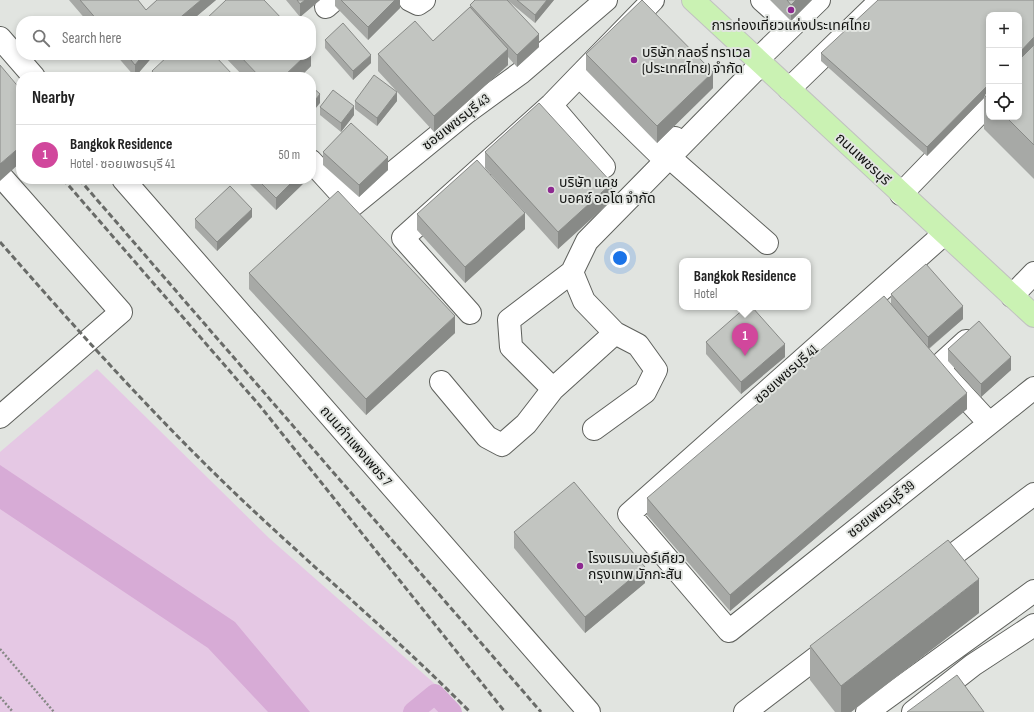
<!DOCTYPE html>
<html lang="en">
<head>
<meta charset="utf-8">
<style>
	body { margin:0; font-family:"Sofia Sans Condensed","Noto Sans Thai",sans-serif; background:#f6f6f6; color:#222 }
	.controls { position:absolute; right:12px; top:12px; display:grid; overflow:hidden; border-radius:8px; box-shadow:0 2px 6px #0003 }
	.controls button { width:36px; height:36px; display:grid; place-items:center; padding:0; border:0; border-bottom:1px solid #e0e0e0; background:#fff; color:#222; font:20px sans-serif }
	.you { position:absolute; left:620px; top:258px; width:14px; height:14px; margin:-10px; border:3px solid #fff; border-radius:50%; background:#1a73e8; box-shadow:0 0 0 6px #1a73e833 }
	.badge { display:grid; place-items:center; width:26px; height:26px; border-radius:50%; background:#d93025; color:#fff; font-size:13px; font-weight:700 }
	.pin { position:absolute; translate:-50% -33px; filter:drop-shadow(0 1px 2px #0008) }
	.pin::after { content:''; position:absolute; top:21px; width:14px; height:12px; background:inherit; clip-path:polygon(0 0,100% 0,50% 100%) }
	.popup { position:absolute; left:679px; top:258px; width:132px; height:52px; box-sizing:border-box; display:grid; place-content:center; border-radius:8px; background:#fff; filter:drop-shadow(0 1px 3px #0005); font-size:13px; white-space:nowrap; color:#767676 }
	.popup b { font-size:15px; color:#222 }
	.popup::after { content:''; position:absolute; left:50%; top:100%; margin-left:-8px; border:8px solid transparent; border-top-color:#fff }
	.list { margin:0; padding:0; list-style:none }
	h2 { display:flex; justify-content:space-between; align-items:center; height:52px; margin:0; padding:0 16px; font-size:17px }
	h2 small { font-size:13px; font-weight:400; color:#767676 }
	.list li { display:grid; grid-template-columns:26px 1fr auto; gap:12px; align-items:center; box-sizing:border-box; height:60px; padding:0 16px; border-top:1px solid #e0e0e0 }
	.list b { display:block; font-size:15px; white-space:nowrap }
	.list p { margin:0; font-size:13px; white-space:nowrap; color:#767676 }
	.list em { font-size:13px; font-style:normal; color:#767676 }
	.icon { flex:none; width:22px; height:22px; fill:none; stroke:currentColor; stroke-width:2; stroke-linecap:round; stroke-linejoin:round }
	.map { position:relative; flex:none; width:1034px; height:712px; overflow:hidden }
	.search { position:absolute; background:#fff; box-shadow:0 2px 6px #0003; left:16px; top:16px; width:300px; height:44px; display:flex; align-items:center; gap:10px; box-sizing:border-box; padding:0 14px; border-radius:16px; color:#767676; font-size:15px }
	.panel { position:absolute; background:#fff; box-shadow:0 2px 6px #0003; left:16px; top:72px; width:300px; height:112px; border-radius:16px }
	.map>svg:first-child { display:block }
	.green { fill:#e5c8e4 }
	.water { fill:#d7abd6 }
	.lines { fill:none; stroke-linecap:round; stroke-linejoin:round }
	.canal { stroke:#d7abd6; stroke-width:20 }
	.minor-casing { stroke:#5e605c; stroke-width:24 }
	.major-casing { stroke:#c1c1c1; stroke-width:24 }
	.path { stroke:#868885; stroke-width:2.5; stroke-dasharray:2 2; stroke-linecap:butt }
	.minor { stroke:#fff; stroke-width:22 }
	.major { stroke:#caf2b3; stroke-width:22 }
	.rail { stroke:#696b68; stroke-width:3; stroke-dasharray:6 3; stroke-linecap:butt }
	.wall { fill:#a7a9a6; fill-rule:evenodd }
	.shaded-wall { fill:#888a87 }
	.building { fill:#c2c5c1; stroke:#888a87 }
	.poi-dot { fill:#8d2990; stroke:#e1e4e0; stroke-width:1.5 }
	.labels { text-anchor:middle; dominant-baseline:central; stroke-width:4; stroke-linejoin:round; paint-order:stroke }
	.poi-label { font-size:14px; fill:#111210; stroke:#e1e4e0; text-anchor:start }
	.street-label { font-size:14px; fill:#111210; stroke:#e1e4e0 }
</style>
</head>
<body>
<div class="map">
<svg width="1034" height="712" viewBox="0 0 1034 712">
	<rect width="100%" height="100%" fill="#e1e4e0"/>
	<!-- green -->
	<path class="green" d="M97 369 269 538 443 691 462 712H0V452Z"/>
	<!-- water -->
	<path class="water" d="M0 465 235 622 310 712H268L208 648 0 509Z"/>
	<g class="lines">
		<!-- canal -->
		<path class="canal" d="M413 712 435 694 452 712"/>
		<defs>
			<path id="minor" d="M410 0 418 4 424 0
				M653 0 579 76 659 154 675 138
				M762 0 791 26
				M326 7 334 0
				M0 38 34 77
				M757 60 819 0
				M789 89 881 0
				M551 105 604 167
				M669 157 767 243
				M311 161 352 206 467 112 522 72 606 0
				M0 175 121 312 0 417
				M123 179 589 712
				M901 194 989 103
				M944 234 629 514 729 631 1034 388
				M1012 296 1034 273
				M470 313 403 238 551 105 579 76
				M966 341 943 362V373L989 423
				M441 382 487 437 502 445 526 424 553 389 615 333
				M553 389 511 347 509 320 572 272
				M594 429 645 392 656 370 638 345 615 333 584 301 572 272 587 241 761 64
				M933 570 1034 494
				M745 712 833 645
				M867 712 1034 591
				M913 712 973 665 1034 625"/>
			<path id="major" d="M693 0 1034 316"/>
		</defs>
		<!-- minor casing -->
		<use href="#minor" class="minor-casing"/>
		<!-- major casing -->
		<use href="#major" class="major-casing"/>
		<!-- path -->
		<path class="path" d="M0 649 54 712
			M0 697 13 712"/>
		<!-- minor -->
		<use href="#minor" class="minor"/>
		<!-- major -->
		<use href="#major" class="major"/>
		<!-- rail -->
		<path class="rail" d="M63 179 260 406 505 712
			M79 179 541 712
			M0 242C77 330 155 417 240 498 316 570 396 637 470 712"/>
	</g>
	<!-- wall -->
	<path class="wall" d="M69 0H138L146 10 157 0H216L191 21H87Z
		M286 0H320L300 17Z
		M335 0H400V8L368 40 335 6Z
		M475 0H554L535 23 507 0 539 47 517 67 508 57V65L434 132 378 71V54L433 41 470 7V5Z
		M770 0H812L791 21Z
		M1034 0V179L984 129V98L927 156 821 61V53ZM989 15 1019 117H989Z
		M325 40 371 63 353 80 325 48Z
		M586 54 713 88 657 143 586 70Z
		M116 55H154L135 77Z
		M223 55H311V66L300 77H244Z
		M152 71 235 77H152Z
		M355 101H397L377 126 355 109Z
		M320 107 354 115 341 132 320 115Z
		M323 152 388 170 359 197 323 165Z
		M485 152 612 200 558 249 485 168Z
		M245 179H308L276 210Z
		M417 214 525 229 465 283 417 230Z
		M252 217 217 251 195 228V219Z
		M249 273 455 333 366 415 249 289Z
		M891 294 963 319 929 349 967 409 730 611 647 515V498L891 305Z
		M706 342 785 357 741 394 706 354Z
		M948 349 1011 370 981 397 948 361Z
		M514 532 645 583 585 633 514 548Z
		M979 613 851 712H835L810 680V646Z"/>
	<!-- shaded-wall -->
	<path class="shaded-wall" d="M201 0H216L191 21H176Z
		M305 0H320L300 17V4Z
		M395 0H400V8L368 40V27Z
		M547 0H554L535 23V15Z
		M796 0H812L791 21V5Z
		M539 34V47L517 67V55Z
		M1034 37V46L1019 62V53Z
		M508 49V65L434 132V116Z
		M311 50V66L300 77H283L306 55H311Z
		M143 55H154L135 77V65Z
		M371 55V63L353 80V71Z
		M713 72V88L657 143V126Z
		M989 84V93L984 95V98L927 156V147Z
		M397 92V101L377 126V118Z
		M320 94V103L311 114V105Z
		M354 106V115L341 132V123Z
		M21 146V162L0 181V164Z
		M388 157V170L359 197V185Z
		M315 159V171L311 176V163Z
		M295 179H308L276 210V198Z
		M612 183V200L558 249V232Z
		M252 209V217L217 251V242Z
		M525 213V229L465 283V267Z
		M963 306V319L928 349V337Z
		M455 316V333L366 415V399Z
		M785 344V357L741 394V382Z
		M1011 357V370L981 397V384Z
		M967 393V409L730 611V595Z
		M645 567V583L585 633V617Z
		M979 579V613L851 712H841V686Z"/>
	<!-- building -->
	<path class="building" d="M80 0H138L146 10 157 0H201L176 21H98Z
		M226 0H264L284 21H206L205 20Z
		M297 0H305L300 4Z
		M341 0H395L368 27Z
		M475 0H507L539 34 517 55 470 5Z
		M517 0H547L535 15Z
		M642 0 713 72 657 126 586 54Z
		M787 0H796L791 5Z
		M878 0H1034V37L1019 53V15H989V84L927 147 821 53Z
		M470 7 508 49 434 116 378 54 415 21 433 41Z
		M343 23 371 55 353 71 325 40Z
		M1034 45V145L1006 117H1019V60Z
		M127 55H143L135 65Z
		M169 55H214L235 77H157L152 71Z
		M239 55H306L283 77H260Z
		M0 65 21 90V146L0 164Z
		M297 75 300 77H295Z
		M374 75 397 92 377 118 355 101Z
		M311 86 320 94 311 105Z
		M333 90 354 106 341 123 320 107Z
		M989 90V100L984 95Z
		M539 103 612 183 558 232 485 152Z
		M351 123 388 157 359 185 323 152Z
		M311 154 315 159 311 163Z
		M477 160 525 213 465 267 417 214Z
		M257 179H295L276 198Z
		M230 186 252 209 217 242 195 219Z
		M338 191 455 316 366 399 249 273Z
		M926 264 963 306 928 337 891 294Z
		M884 296 967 393 730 595 647 498Z
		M746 307H752L785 344 741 382 706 342Z
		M979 321 1011 357 981 384 948 349Z
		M574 482 645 567 585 617 514 532Z
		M948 540 979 579 841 686 810 646Z
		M957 675 984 712H907Z"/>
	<!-- markers -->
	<g class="poi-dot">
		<circle cx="791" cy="10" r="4"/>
		<circle cx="634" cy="60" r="4"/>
		<circle cx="551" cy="190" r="4"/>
		<circle cx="580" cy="566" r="4"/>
	</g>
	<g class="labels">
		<!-- poi labels -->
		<g class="poi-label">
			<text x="791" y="25" text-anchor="middle">การท่องเที่ยวแห่งประเทศไทย</text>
			<text x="642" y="52">บริษัท กลอรี่ ทราเวล<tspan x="642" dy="16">(ประเทศไทย) จำกัด</tspan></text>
			<text x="559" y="182">บริษัท แคช<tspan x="559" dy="16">บอคซ์ ออโต จำกัด</tspan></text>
			<text x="588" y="558">โรงแรมเมอร์เคียว<tspan x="588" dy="16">กรุงเทพ มักกะสัน</tspan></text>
		</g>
		<!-- street labels -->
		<g class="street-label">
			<text transform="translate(456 122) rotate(-38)">ซอยเพชรบุรี 43</text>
			<text transform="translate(863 159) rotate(43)">ถนนเพชรบุรี</text>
			<text transform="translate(786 374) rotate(-42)">ซอยเพชรบุรี 41</text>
			<text transform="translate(356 446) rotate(49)">ถนนกำแพงเพชร 7</text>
			<text transform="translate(881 509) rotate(-39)">ซอยเพชรบุรี 39</text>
		</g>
	</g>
</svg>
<div class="controls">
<button>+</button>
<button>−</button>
<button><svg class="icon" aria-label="locate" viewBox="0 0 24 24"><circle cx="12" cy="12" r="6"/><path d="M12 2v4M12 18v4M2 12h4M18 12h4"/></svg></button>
</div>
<div class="you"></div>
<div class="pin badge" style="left:745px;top:356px;background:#d1479c">1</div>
<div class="popup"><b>Bangkok Residence</b>Hotel</div>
<div class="search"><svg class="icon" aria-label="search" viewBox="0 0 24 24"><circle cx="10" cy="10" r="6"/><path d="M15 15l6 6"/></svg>Search here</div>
<section class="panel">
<h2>Nearby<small></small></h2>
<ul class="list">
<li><span class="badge" style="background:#d1479c">1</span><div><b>Bangkok Residence</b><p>Hotel · ซอยเพชรบุรี 41</p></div><em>50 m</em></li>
</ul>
</section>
</div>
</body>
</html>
